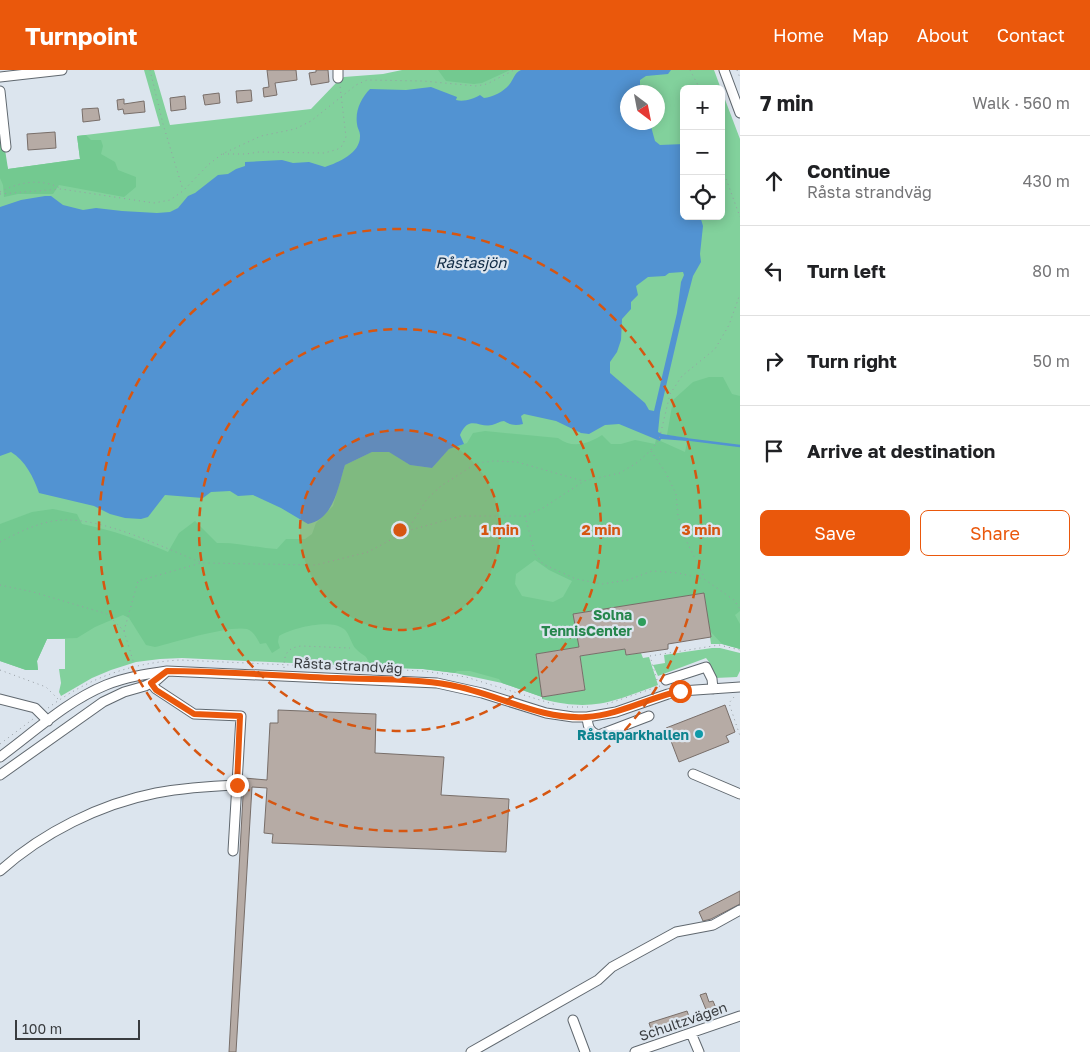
<!DOCTYPE html>
<html lang="en">
<head>
<meta charset="utf-8">
<style>
	body { margin:0; font-family:"Golos Text",sans-serif; background:#f2f2f2; color:#202124 }
	.controls { position:absolute; right:15px; top:15px; display:grid; overflow:hidden; border-radius:8px; box-shadow:0 2px 12px #0003 }
	.controls button { width:45px; height:45px; display:grid; place-items:center; padding:0; border:0; border-bottom:1px solid #e0e0e0; background:#fff; color:#202124; font:25px sans-serif }
	.compass { position:absolute; left:620px; top:15px; width:45px; height:45px; border-radius:50%; background:#fff; box-shadow:0 2px 12px #0003; rotate:148deg }
	.scale { position:absolute; left:15px; bottom:12px; width:125px; box-sizing:border-box; padding-left:5px; border:2px solid #393c3f; border-top:0; font-size:14px; line-height:18px; white-space:nowrap; color:#393c3f; -webkit-text-stroke:4px #dce5ee; paint-order:stroke }
	.stop { position:absolute; width:15px; height:15px; margin:-11px; border:4px solid #ea580c; border-radius:50%; background:#fff }
	.stop.end { background:#ea580c; border-color:#fff; box-shadow:0 1px 5px #0008 }
	.list { margin:0; padding:0; list-style:none }
	h2 { display:flex; justify-content:space-between; align-items:center; height:65px; margin:0; padding:0 20px; font-size:21px }
	h2 small { font-size:16px; font-weight:400; color:#757577 }
	.list li { display:grid; grid-template-columns:32px 1fr auto; gap:15px; align-items:center; box-sizing:border-box; height:90px; padding:0 20px; border-top:1px solid #e0e0e0 }
	.list b { display:block; font-size:19px; white-space:nowrap }
	.list p { margin:0; font-size:16px; white-space:nowrap; color:#757577 }
	.list em { font-size:16px; font-style:normal; color:#757577 }
	.actions { display:flex; gap:10px; padding:15px 20px }
	.actions a { flex:1; padding:11px 0; border:1px solid #ea580c; border-radius:8px; text-align:center; font-size:18px; color:#ea580c }
	.actions .main { background:#ea580c; color:#fff }
	.icon { flex:none; width:28px; height:28px; fill:none; stroke:currentColor; stroke-width:2; stroke-linecap:round; stroke-linejoin:round }
	.map { position:relative; flex:none; width:740px; height:982px; overflow:hidden }
	header { display:flex; align-items:center; gap:30px; box-sizing:border-box; height:70px; padding:0 25px; background:#ea580c; color:#fff }
	header strong { font-size:24px }
	nav { display:flex; gap:28px; margin-inline-start:auto; font-size:18px }
	main { display:flex }
	aside { flex:1; background:#fff }
	.map>svg:first-child { display:block }
	.green { fill:#82d19c; fill-rule:evenodd }
	.forest { fill:#73c990; fill-rule:evenodd }
	.water { fill:#5293d2; fill-rule:evenodd }
	.lines { fill:none; stroke-linecap:round; stroke-linejoin:round }
	.stream { stroke:#5293d2; stroke-width:2.5 }
	.building { fill:#b6aba5; stroke:#786e69 }
	.minor-casing { stroke:#60686f; stroke-width:11 }
	.path { stroke:#979ea4; stroke-width:1; stroke-dasharray:1 4; stroke-linecap:butt }
	.minor { stroke:#fff; stroke-width:9 }
	.route { stroke:#ea580c; stroke-width:6 }
	.ring { fill:none; stroke:#d65611; stroke-width:2.5; stroke-dasharray:9 6 }
	.leisure-dot { fill:#2e9e5b; stroke:#dce5ee; stroke-width:2 }
	.culture-dot { fill:#0f9aa8; stroke:#dce5ee; stroke-width:2 }
	.labels { text-anchor:middle; dominant-baseline:central; stroke-width:4.5; stroke-linejoin:round; paint-order:stroke }
	.leisure-label { font-size:14px; font-weight:bold; fill:#27864d; stroke:#dce5ee; text-anchor:end }
	.street-label { font-size:14px; fill:#393c3f; stroke:#dce5ee }
	.culture-label { font-size:14px; font-weight:bold; fill:#0d838f; stroke:#dce5ee; text-anchor:end }
	.water-label { font-size:15px; font-style:italic; fill:#102b45; stroke:#dce5ee }
	.centre { fill:#d65611; stroke:#dce5ee; stroke-width:2.5 }
	.ring-label { font-size:15px; text-anchor:middle; font-weight:bold; fill:#d65611; stroke:#dce5ee; stroke-width:4.5; stroke-linejoin:round; paint-order:stroke }
</style>
</head>
<body>
<header>
<strong>Turnpoint</strong>
<nav><a>Home</a><a>Map</a><a>About</a><a>Contact</a></nav>
</header>
<main>
<div class="map">
<svg width="740" height="982" viewBox="0 0 740 982">
	<rect width="100%" height="100%" fill="#dce5ee"/>
	<!-- green -->
	<path class="green" d="M144 0H154L170 55 311 39 336 13 344 7 383 4 402 0H714L721 19H684V146H721V19L740 69V579L722 574H711L704 524 574 544 579 577 536 584 542 627 585 620 580 586 625 579 626 585 641 583 643 588 649 587 658 615C611 632 593 642 542 629V627L502 613 455 603 423 599 182 588 160 589 136 592 111 600 92 608 61 626 59 622 61 613 59 599H65V569H47L37 591 38 600H26L0 591V73L8 99 80 89 77 66 160 56ZM628 22H658V52H628Z
		M712 578H720L740 583V601L737 607 715 608 709 592 706 588 658 606 653 595 665 593 664 585Z"/>
	<!-- forest -->
	<path class="forest" d="M438 0H510L482 13 474 14 446 11Z
		M86 65 91 70H101L103 76 101 84 115 92 118 100 136 107V117L124 127 59 115 53 124H18L4 127 3 115 0 108V73H4L8 99 80 89 77 66Z
		M709 307H723L732 324 740 326V541L735 545 740 554V579L722 574 710 561 704 524 574 544 579 577 536 584 542 627 502 613 499 609 470 601H457L455 603 423 599 371 597C365 582 365 588 356 579 351 574 350 564 344 559 331 548 291 558 279 566L278 572 280 578 272 583 266 573 260 574C257 568 253 561 247 559 230 555 175 572 155 577L146 575 129 548 123 545 95 557 77 568 47 569 37 591 38 600H26L0 591V454L32 442 53 439 77 444 82 454C112 460 140 470 168 482L179 463 195 451 217 473C237 472 257 478 277 479L286 469H305L312 464 316 453 333 436 345 395 372 382H390L410 395 432 398 449 379 467 373 473 363 485 361 558 368C572 379 588 374 602 365L611 374H621L635 370 655 374 656 369 685 382 688 368 667 365 673 330 693 312ZM535 490 549 500 572 511 563 527 553 532 522 526 515 514 516 504Z"/>
	<!-- water -->
	<path class="water" d="M521 0H671L668 4 646 6 640 10V22H628V52L650 53 655 71 660 75 684 74V146H700L703 156 700 184 701 192 693 206 682 248 660 342 658 362 662 364 688 368V371L661 369 660 371 619 354 605 355 589 364 581 363 556 351 524 344 521 346 523 354C515 356 510 355 504 351 500 351 496 354 492 355 479 358 469 344 460 365L464 374 449 379 432 398 410 395 389 382H372L345 395C338 417 334 449 308 454L281 438 253 425 238 426 230 421 211 422 203 428 165 425 148 447 141 449 125 448 110 444 94 436 39 423C34 408 25 390 11 382L0 386V137L21 130 45 126H51L63 135 83 140 96 138 122 141 157 143 170 142 178 138 188 126 195 123 218 105 228 104 236 99 245 96V92L282 90 293 93 309 92 325 97C339 92 361 83 360 65 360 61 357 58 357 54 355 41 361 28 370 19L406 20 431 17 457 27 456 30C464 32 473 29 480 25L484 28C493 27 503 22 509 15 514 9 514 3 521 0ZM683 202 684 205 681 212 677 243 654 341 649 340 645 333 610 303V292L617 282 621 270 622 249 631 239V232L638 225 636 216 648 207 665 206 669 203Z"/>
	<g class="lines">
		<!-- stream -->
		<path class="stream" d="M684 369 740 376"/>
	</g>
	<!-- building -->
	<path class="building" d="M267 0H296L297 10 275 13 277 25 264 27 263 18 269 17Z
		M316 0H328L329 12 311 15 309 3 316 2Z
		M251 20 252 31 237 33 236 21Z
		M219 23 220 33 205 35 203 25Z
		M185 26 186 39 171 41 170 28Z
		M124 29V34L144 31 145 42 124 44 123 39 118 40 117 30Z
		M98 38 100 50 83 52 82 39Z
		M55 62 56 78 28 80 27 64Z
		M704 523 711 567 668 574V579L626 585 625 579 580 586 585 620 542 627 536 584 579 577 573 544Z
		M725 635 735 662 726 666 729 672 679 692 666 658Z
		M278 640 376 644 375 683 444 687 441 725 509 729 506 782 272 773 273 764 264 763 267 718 252 717 236 982H229L244 708 267 710 270 653H278Z
		M740 821V834L711 849 703 851 699 842Z
		M706 923 709 932 713 931 716 938 707 942 700 925Z
		M687 941 690 949 652 962 649 953Z"/>
	<g class="lines">
		<defs>
			<path id="minor" d="M338 0V8
				M724 0 740 43
				M0 7 62 0
				M0 21 6 77
				M666 610 706 597 712 609 713 619
				M151 613 156 619 194 644 241 646 233 781
				M0 629 35 638 48 651
				M587 647C588 657 589 662 599 665L649 646
				M0 687C34 662 67 631 106 615 126 607 146 604 167 601L437 613 482 623 546 643 573 647H587L616 642 668 624 681 621 740 617
				M693 704 740 724
				M0 705 103 632 124 622 145 616 157 610 166 602
				M0 801C42 763 100 734 156 723 183 718 210 716 237 715
				M573 950 585 982
				M691 963 699 982
				M471 982 598 910 612 897 676 862 713 855 740 840
				M635 982 740 946"/>
		</defs>
		<!-- minor casing -->
		<use href="#minor" class="minor-casing"/>
		<!-- path -->
		<path class="path" d="M150 0 163 54 183 120
			M690 0 700 19
			M737 0 740 8
			M223 84H246L259 82 325 83 338 79 342 76 346 67 340 16
			M721 95 740 147
			M0 122C19 112 40 108 60 118
			M0 124 61 119 154 133 170 130 183 121 208 95 222 84 261 66 295 59 311 51 356 15 367 10 423 11 476 16 487 14 514 0
			M651 381 666 403 676 424 678 446 685 468 704 507
			M525 446 535 484 543 494 576 509 602 514 628 510 652 501 678 503 704 509 734 530 740 539
			M407 461 427 429 441 416 477 393 494 391 517 392 583 411
			M0 472C19 462 43 450 65 450 106 449 162 477 200 492
			M0 515 33 522 107 544 124 561 134 594
			M124 561 138 511 201 493 316 495 368 482 407 461 461 446H525L543 438 584 411 620 403 638 392 651 380 659 370 670 324 682 306 715 279 729 255 740 224
			M284 598C284 584 287 578 301 576L350 578
			M0 600 46 617 59 630
			M657 610 650 586 719 575 740 580
			M734 627 729 633 740 666
			M607 634 660 616
			M567 637H588
			M48 638C88 608 131 593 180 590L423 601 466 607 556 635
			M0 674 33 649"/>
		<!-- minor -->
		<use href="#minor" class="minor"/>
	</g>
	<g class="lines">
		<!-- route -->
		<path class="route" d="M237 715 240 646 194 644 156 620 151 613 167 601C223 601 280 606 337 608 374 610 413 608 450 615 496 623 539 650 586 647 619 645 648 628 680 621"/>
	</g>
	<!-- distance rings -->
	<circle cx="400" cy="460" r="100" fill="#d65611" fill-opacity=".12"/>
	<g class="ring">
		<circle cx="400" cy="460" r="100"/>
		<circle cx="400" cy="460" r="201"/>
		<circle cx="400" cy="460" r="301"/>
	</g>
	<!-- markers -->
	<circle class="leisure-dot" cx="642" cy="552" r="5"/>
	<circle class="culture-dot" cx="699" cy="664" r="5"/>
	<g class="labels">
		<!-- leisure labels -->
		<g class="leisure-label">
			<text x="632" y="544">Solna<tspan x="632" dy="16">TennisCenter</tspan></text>
		</g>
		<!-- street labels -->
		<g class="street-label">
			<text transform="translate(348 595) rotate(3)">Råsta strandväg</text>
			<text transform="translate(683 951) rotate(-19)">Schultzvägen</text>
		</g>
		<!-- culture labels -->
		<g class="culture-label">
			<text x="689" y="664">Råstaparkhallen</text>
		</g>
		<!-- water labels -->
		<g class="water-label">
			<text x="471" y="192">Råstasjön</text>
		</g>
	</g>
	<circle cx="400" cy="460" r="8" class="centre"/>
	<g class="ring-label">
		<text x="500" y="465">1 min</text>
		<text x="601" y="465">2 min</text>
		<text x="701" y="465">3 min</text>
	</g>
</svg>
<div class="controls">
<button>+</button>
<button>−</button>
<button><svg class="icon" aria-label="locate" viewBox="0 0 24 24"><circle cx="12" cy="12" r="6"/><path d="M12 2v4M12 18v4M2 12h4M18 12h4"/></svg></button>
</div>
<svg class="compass" viewBox="-18 -18 36 36"><path d="M0-13l5 13h-10z" fill="#e53935"/><path d="M0 13l5-13h-10z" fill="#757577"/></svg>
<div class="scale">100 m</div>
<div class="stop" style="left:680px;top:621px"></div>
<div class="stop end" style="left:237px;top:715px"></div>
</div>
<aside>
<h2>7 min<small>Walk · 560 m</small></h2>
<ul class="list">
<li><svg class="icon" aria-label="ahead" viewBox="0 0 24 24"><path d="M12 20V5M6 11l6-6 6 6"/></svg><div><b>Continue</b><p>Råsta strandväg</p></div><em>430 m</em></li>
<li><svg class="icon" aria-label="left" viewBox="0 0 24 24"><path d="M17 20v-9H6M10 6l-5 5 5 5"/></svg><div><b>Turn left</b></div><em>80 m</em></li>
<li><svg class="icon" aria-label="right" viewBox="0 0 24 24"><path d="M7 20v-9h11M14 6l5 5-5 5"/></svg><div><b>Turn right</b></div><em>50 m</em></li>
<li><svg class="icon" aria-label="arrive" viewBox="0 0 24 24"><path d="M6 21V4h12l-3 4 3 4H6"/></svg><div><b>Arrive at destination</b></div></li>
</ul>
<div class="actions"><a class="main">Save</a><a>Share</a></div>
</aside>
</main>
</body>
</html>
